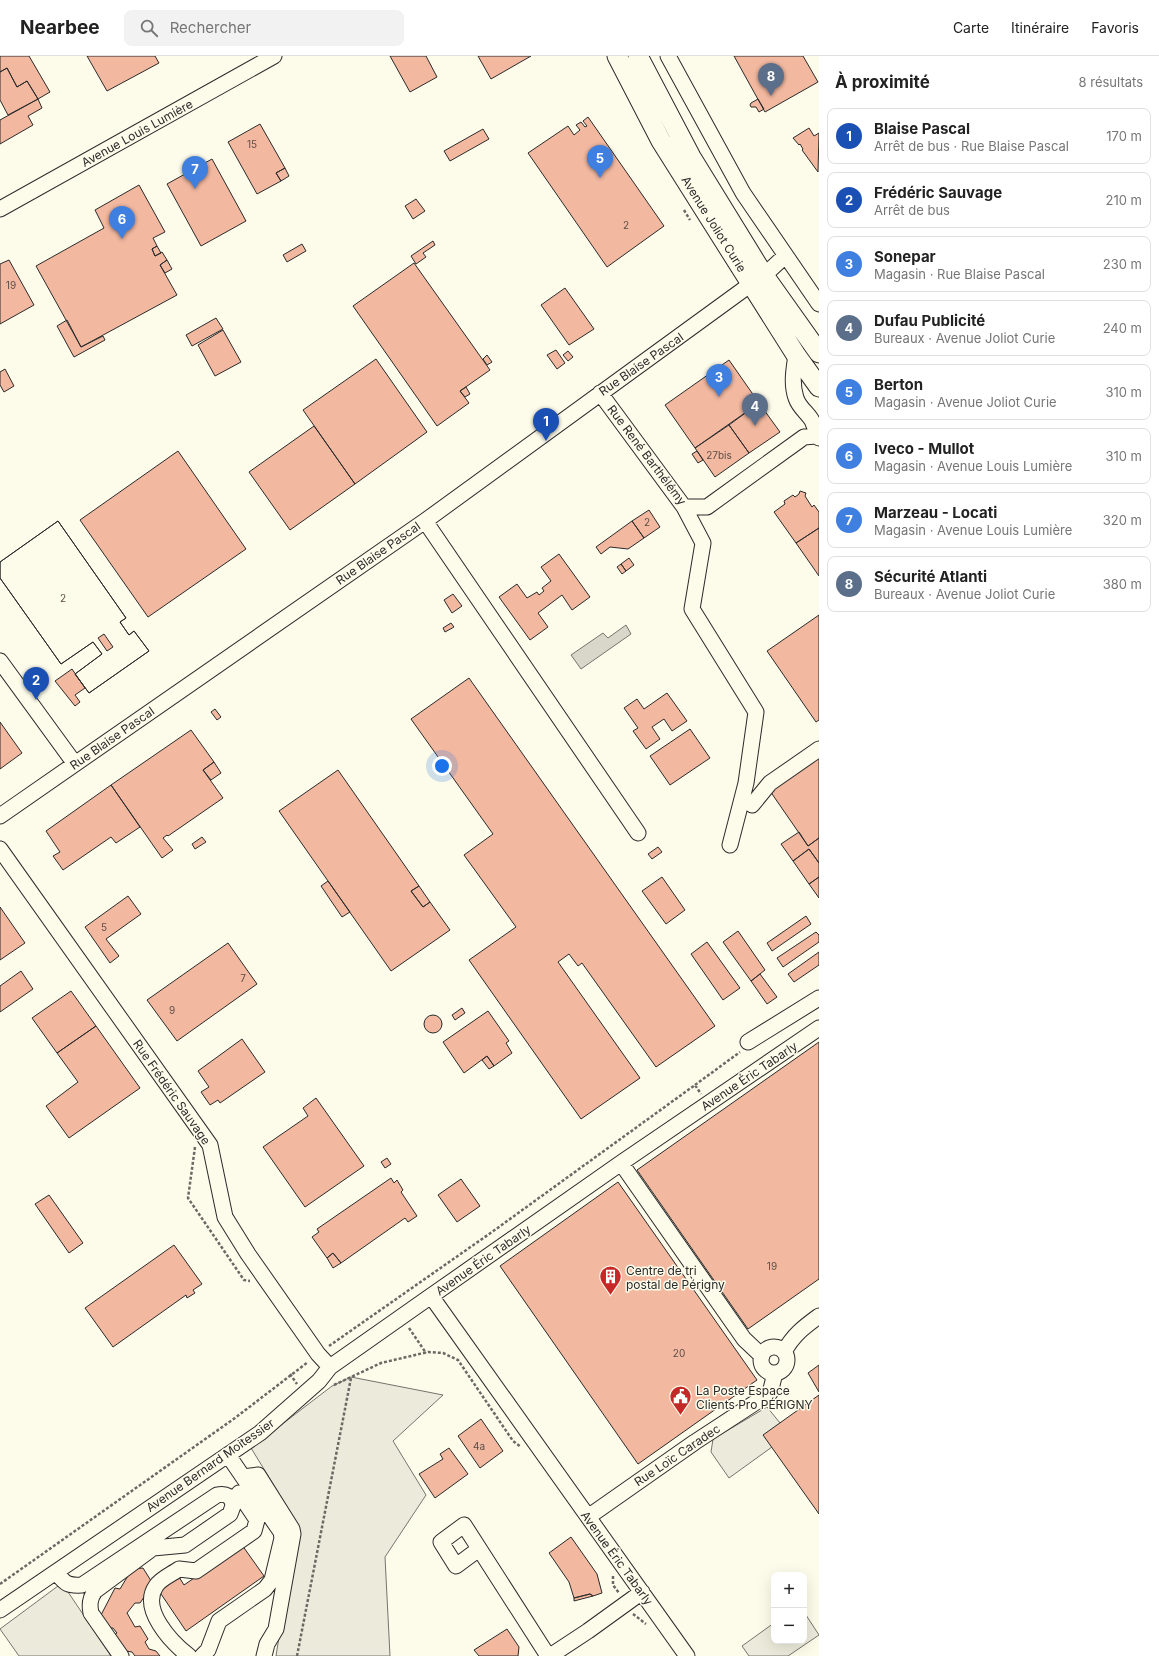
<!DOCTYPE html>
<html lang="fr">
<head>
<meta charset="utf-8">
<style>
	body { margin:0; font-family:Inter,sans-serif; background:#f2f2f2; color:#222 }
	.controls { position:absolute; right:12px; bottom:12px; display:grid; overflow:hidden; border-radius:8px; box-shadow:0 4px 16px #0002 }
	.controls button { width:36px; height:36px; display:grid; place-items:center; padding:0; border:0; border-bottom:1px solid #e0e0e0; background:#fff; color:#222; font:20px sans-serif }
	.you { position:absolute; left:442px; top:710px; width:14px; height:14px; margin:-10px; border:3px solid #fff; border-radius:50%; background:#1a73e8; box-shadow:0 0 0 6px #1a73e833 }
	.badge { display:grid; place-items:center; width:26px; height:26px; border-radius:50%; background:#2563eb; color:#fff; font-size:13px; font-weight:700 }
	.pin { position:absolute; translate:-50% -33px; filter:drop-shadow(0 1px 2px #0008) }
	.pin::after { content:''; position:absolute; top:21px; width:14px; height:12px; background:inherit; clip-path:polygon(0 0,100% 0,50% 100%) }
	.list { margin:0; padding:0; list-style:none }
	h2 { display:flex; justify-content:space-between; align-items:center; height:52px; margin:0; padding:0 16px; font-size:17px }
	h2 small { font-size:13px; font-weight:400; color:#767676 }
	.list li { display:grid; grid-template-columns:26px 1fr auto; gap:12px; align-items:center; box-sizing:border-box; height:56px; margin:0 8px 8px; padding:0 8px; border:1px solid #e0e0e0; border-radius:8px }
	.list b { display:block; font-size:15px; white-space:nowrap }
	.list p { margin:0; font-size:13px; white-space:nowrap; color:#767676 }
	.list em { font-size:13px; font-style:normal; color:#767676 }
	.icon { flex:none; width:22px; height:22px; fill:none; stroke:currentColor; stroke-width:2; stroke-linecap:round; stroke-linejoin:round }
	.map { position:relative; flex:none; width:819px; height:1600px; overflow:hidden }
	header { display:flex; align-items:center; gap:24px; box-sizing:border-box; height:56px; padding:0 20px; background:#fff; border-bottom:1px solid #e0e0e0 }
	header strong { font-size:19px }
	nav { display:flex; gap:22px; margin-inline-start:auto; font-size:14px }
	.search { width:280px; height:36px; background:#f2f2f2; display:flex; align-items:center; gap:10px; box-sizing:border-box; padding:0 14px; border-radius:8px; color:#767676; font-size:15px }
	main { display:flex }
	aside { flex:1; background:#fff }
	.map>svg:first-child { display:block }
	.green { fill:#ecebdb; stroke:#74746e }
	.water { fill:#d8d7c9; stroke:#74746e }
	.building { fill:#f2b8a0; stroke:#2b2b2b; fill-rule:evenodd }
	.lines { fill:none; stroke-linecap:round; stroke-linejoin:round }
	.minor-casing { stroke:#2b2b2b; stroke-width:17 }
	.major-casing { stroke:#2b2b2b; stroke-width:21 }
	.path { stroke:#6a6964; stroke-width:2.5; stroke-dasharray:3 2; stroke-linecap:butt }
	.minor { stroke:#fdfbea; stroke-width:15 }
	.major { stroke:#fdfbea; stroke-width:19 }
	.labels { text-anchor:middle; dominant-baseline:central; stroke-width:3; stroke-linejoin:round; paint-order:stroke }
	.number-label { font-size:10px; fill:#5d4e48 }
	.street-label { font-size:12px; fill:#2b2b2b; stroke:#fdfbea }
	.poi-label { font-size:12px; fill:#2b2b2b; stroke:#fdfbea; text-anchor:start }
</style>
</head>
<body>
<header>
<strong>Nearbee</strong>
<div class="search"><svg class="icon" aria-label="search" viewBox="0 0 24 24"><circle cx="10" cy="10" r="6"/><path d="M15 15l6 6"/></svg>Rechercher</div>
<nav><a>Carte</a><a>Itinéraire</a><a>Favoris</a></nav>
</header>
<main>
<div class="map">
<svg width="819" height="1600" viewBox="0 0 819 1600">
	<rect width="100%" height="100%" fill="#fdfbea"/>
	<!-- green -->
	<path class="green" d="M351 1321 443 1339 393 1385 426 1439 385 1501 390 1600H276L297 1467 251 1392 332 1330Z
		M767 1351 780 1367 772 1391 729 1422 711 1396 713 1383Z
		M62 1527 111 1600H19L0 1573Z
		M804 1556 819 1579 788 1600H749L742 1590 774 1567V1585H804Z"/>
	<!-- water -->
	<path class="water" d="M626 569 631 578 581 613 571 599 603 577 608 582Z"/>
	<!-- building -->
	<path class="building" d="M0 0H29L50 36 38 43 27 25 17 31 7 12 0 16Z
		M87 0H155L159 7 107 35Z
		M390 0H426L437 21 410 36Z
		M478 0H531L491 23Z
		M734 0H803L818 26 765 56Z
		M7 12 17 31 27 25 38 43 8 59 0 44V16Z
		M38 43 42 52 28 60 33 69 0 88V64Z
		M758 43 764 53 759 56 756 51H751L750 49 751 47Z
		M588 61 664 170 607 211 528 97 568 70 574 79 580 74 576 69 581 66 585 71 587 70 583 65Z
		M260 68 285 112 276 117 281 125 257 138 228 86Z
		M809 72 814 80 819 77 818 116 802 94 803 93 800 88 799 89 793 82Z
		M483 73 489 83 450 105 444 95Z
		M212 103 246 165 201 190 167 128Z
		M285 112 289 120 281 125 276 117Z
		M139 129 165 176 153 182 157 190 152 193 155 200 162 196 167 204 160 209 177 239 81 291 36 210 104 172 95 154Z
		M416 143 425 155 413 163 405 150Z
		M433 185 435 189 423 197 426 201 416 208 411 200Z
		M302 188 306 195 287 206 283 199Z
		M157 190 161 197 155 200 152 193Z
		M9 204 34 249 0 268V208Z
		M167 204 172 213 165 217 160 209Z
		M414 207 490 314 460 335 469 347 437 370 353 250Z
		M565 232 594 273 569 289 541 249Z
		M216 262 223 273 192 290 186 279Z
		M67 264 81 291 103 280 105 284 74 301 57 270Z
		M223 274 241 306 215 320 198 289Z
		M556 294 565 307 557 313 547 299Z
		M568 295 573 301 568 305 563 299Z
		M487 299 492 306 487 309 483 303Z
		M376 303 427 376 355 428 303 354Z
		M729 304 759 347 695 392 665 349Z
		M5 313 14 330 4 336 0 329V316Z
		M466 331 470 338 465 341 460 335Z
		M759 347 780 376 749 397 729 369Z
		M729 369 749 397 715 421 695 392Z
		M314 370 355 428 290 474 249 416Z
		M178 395 246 493 148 561 80 464Z
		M697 395 703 404 698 407 692 398Z
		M800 435 806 437 805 440 812 451 814 449 819 456V472L796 487 774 456 785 448 784 445 793 439 795 441 799 438Z
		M649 454 660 471 644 482 632 465Z
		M58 465 126 562 120 566 129 579 134 575 149 595 89 637 75 618 102 598 93 586 61 608 0 522V506ZM104 578 113 591 107 595 98 582Z
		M58 465 126 562 120 566 129 579 134 575 149 595 89 637 75 618 102 598 93 586 61 608 0 522V506Z
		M632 465 644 482 628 493 610 491 601 498 596 491Z
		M819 472V520L796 487Z
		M559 498 590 541 572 554 562 539 538 557 548 571 530 584 499 541 517 528 527 542 537 536 539 539 544 535 542 532 551 525 541 511Z
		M629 502 634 509 626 515 621 508Z
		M621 508 626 515 622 518 617 511Z
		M453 538 462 550 452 557 444 544Z
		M819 559V664L816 666 767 595Z
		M451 567 454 571 445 576 443 572Z
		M72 613 85 632 75 639 80 646 75 650 55 625Z
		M469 622 715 970 656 1011 582 907 578 910 569 898 558 906 640 1022 581 1063 469 904 516 871 464 799 493 778 411 663Z
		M667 637 687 665 672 675 664 663 652 671 660 683 646 693 633 675 638 672 624 652 637 643 644 653Z
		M215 653 221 661 217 664 211 656Z
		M0 666 22 697 0 713Z
		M690 673 710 702 670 729 650 700Z
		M191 674 214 706 203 714 223 742 168 780 167 779 163 782 173 794 162 802 111 729Z
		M819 701V782L808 790 770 735Z
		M214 706 221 717 211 724 203 714Z
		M338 714 419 830 411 835 423 851 430 846 450 874 391 915 279 755Z
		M111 729 140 771 116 787 111 781 63 814 53 800 60 796 46 775Z
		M799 776 808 790 819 782V807L809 793 793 805 781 788Z
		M202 781 206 786 195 793 192 788Z
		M658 791 662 796 652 803 648 798Z
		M809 793 819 807V821L809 828 793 805Z
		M662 821 685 854 666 868 642 835Z
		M819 821V842L809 828Z
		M328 825 350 856 342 861 321 830Z
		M419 830 430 846 423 851 411 835Z
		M128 840 141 858 106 883 119 900 110 907 85 871Z
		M0 851 25 887 0 904Z
		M806 860 811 868 772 895 767 887Z
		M738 875 765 914 751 925 723 886Z
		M816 876 819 879V886L783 911 777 902Z
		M707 886 740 932 723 944 691 898Z
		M228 887 257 928 177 985 147 944Z
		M819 896V909L794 926 788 918Z
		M21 915 33 933 0 956V930Z
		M760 918 777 941 767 948 751 925Z
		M71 935 96 970 57 997 32 962Z
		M462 952 465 957 455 964 452 959Z
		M488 955 509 985 506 987 512 997 494 1010 487 1000 464 1017 443 986Z
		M424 968a9 9 0 1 1 18 0a9 9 0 1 1-18 0Z
		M96 970 140 1032 69 1082 46 1050 78 1026 57 997Z
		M242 983 265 1016 220 1047 218 1044 210 1049 201 1036 209 1031 198 1015Z
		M819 986V1223L748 1273 637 1114Z
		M487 1000 494 1010 489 1013 482 1004Z
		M316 1042 364 1110 305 1151 263 1091 308 1060 303 1052Z
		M387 1102 391 1108 385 1112 381 1106Z
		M391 1122 394 1127 397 1124 403 1134 401 1136 417 1160 408 1166 405 1162 341 1207 333 1197 327 1202 312 1181 319 1176 317 1173Z
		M461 1123 480 1150 457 1166 438 1139Z
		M618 1126 757 1324 638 1408 500 1210Z
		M49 1139 83 1187 69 1197 35 1148Z
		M174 1189 202 1228 193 1234 195 1237 187 1242 186 1239 113 1291 85 1252Z
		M333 1197 341 1207 333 1212 327 1202Z
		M819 1309V1336L808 1317Z
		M819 1339V1458L763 1379Z
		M481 1363 503 1395 480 1412 458 1380Z
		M449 1392 468 1418 435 1442 419 1418 443 1403 440 1398Z
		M571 1481 597 1518 602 1537 593 1540 590 1538 574 1542 569 1526 549 1497Z
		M242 1489 264 1520 186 1575 159 1535 179 1521 184 1529Z
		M143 1512 153 1528 140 1547H135L127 1557 135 1571 140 1570 148 1583 145 1586 149 1593 156 1595 160 1600H135L132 1596 126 1595 114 1579 117 1577 113 1572H109L101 1559 115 1532 120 1533 132 1513Z
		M590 1538 593 1540 574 1545V1542Z
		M507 1573 519 1591 518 1600H479L474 1594Z"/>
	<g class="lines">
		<defs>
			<path id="minor" d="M668 0 743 137 819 248
				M0 153 274 0
				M763 218 771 213 785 200
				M796 299C794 313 791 327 796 342 801 357 815 358 816 380
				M600 337 684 451H707L804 381 816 380 819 382
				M684 451 703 487 692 553 756 656 746 727 730 789
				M425 465 638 777
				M0 605 75 708
				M752 749 770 727 819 693
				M0 760 425 465 751 228
				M0 793 210 1089 225 1161 248 1198 318 1298 330 1311
				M748 986 819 942
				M621 1107 744 1283 762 1300
				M761 1304a13 13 0 1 1 26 0a13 13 0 1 1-26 0Z
				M784 1296C793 1279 804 1271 819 1260
				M228 1399 243 1421 258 1419 292 1473 293 1478 276 1573 267 1588 264 1600
				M588 1461 695 1386 770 1337 775 1317
				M479 1493 456 1510 441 1486 464 1469 548 1600
				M56 1516C65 1527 66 1530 82 1529L217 1439C226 1437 232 1440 233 1450L230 1458 185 1489 153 1492 95 1535C90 1542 89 1548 91 1557L121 1600
				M0 1554 260 1377 319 1325 330 1311 431 1240
				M189 1600C171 1586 140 1553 156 1530 160 1523 172 1518 179 1513L196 1515 254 1475 257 1464 239 1437
				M202 1600 208 1594 219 1565 265 1533 272 1524 282 1482 281 1476 243 1421
				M550 1600 588 1575 642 1536
				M687 1600 431 1240 621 1107 819 972"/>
			<path id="major" d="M617 0 661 85 796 299 819 331
				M638 0 691 101 763 218 819 297"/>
		</defs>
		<!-- minor casing -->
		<use href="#minor" class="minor-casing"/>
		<!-- major casing -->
		<use href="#major" class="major-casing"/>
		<!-- path -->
		<path class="path" d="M684 154 690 164
			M695 1029 740 996
			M195 1091 188 1142 244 1224 250 1225
			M409 1272 426 1297
			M329 1290 492 1176 695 1029 701 1038
			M290 1318 297 1328
			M334 1329 381 1307 428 1296 443 1297 458 1304 513 1385 521 1391
			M613 1520V1529L619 1537
			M0 1528 235 1362 308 1306
			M633 1558 646 1568
			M297 1600 351 1322"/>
		<!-- minor -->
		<use href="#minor" class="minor"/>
		<!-- major -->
		<use href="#major" class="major"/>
	</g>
	<!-- icons -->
	<defs>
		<symbol id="building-pin" viewBox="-11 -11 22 30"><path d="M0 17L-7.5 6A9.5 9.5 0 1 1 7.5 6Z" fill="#c62828" stroke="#fdfbea"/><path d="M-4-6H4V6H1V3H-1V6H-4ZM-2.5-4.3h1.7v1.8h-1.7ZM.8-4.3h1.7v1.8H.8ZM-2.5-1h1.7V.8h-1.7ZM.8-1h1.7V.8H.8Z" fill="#fff"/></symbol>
		<symbol id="civic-pin" viewBox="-11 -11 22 30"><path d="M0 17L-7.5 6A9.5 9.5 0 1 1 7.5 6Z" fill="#c62828" stroke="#fdfbea"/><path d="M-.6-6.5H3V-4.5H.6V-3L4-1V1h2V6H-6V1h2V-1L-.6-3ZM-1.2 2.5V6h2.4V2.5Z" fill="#fff"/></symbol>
	</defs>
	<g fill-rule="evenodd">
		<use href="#building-pin" x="598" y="1208" width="25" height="34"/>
		<use href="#civic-pin" x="668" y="1328" width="25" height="34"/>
	</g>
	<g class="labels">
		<!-- number labels -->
		<g class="number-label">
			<text x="252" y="88">15</text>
			<text x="626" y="169">2</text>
			<text x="11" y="229">19</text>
			<text x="719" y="399">27bis</text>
			<text x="647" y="466">2</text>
			<text x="63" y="542">2</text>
			<text x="104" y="871">5</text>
			<text x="243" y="922">7</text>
			<text x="172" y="954">9</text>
			<text x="772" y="1210">19</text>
			<text x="679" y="1297">20</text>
			<text x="479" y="1390">4a</text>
		</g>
		<!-- street labels -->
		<g class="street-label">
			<text transform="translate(137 77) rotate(-29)">Avenue Louis Lumière</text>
			<text transform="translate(714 168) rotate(58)">Avenue Joliot Curie</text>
			<text transform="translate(641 308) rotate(-35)">Rue Blaise Pascal</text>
			<text transform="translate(647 399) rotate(53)">Rue René Barthélémy</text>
			<text transform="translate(378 497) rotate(-35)">Rue Blaise Pascal</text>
			<text transform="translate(112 682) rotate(-35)">Rue Blaise Pascal</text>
			<text transform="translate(749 1020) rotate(-34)">Avenue Éric Tabarly</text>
			<text transform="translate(172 1036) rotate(55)">Rue Frédéric Sauvage</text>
			<text transform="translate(483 1204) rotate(-35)">Avenue Éric Tabarly</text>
			<text transform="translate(677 1399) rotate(-34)">Rue Loïc Caradec</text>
			<text transform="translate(210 1409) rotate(-35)">Avenue Bernard Moitessier</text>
			<text transform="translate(617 1502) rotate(54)">Avenue Éric Tabarly</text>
		</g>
		<!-- poi labels -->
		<g class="poi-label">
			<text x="626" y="1214">Centre de tri<tspan x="626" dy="14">postal de Périgny</tspan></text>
			<text x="696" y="1334">La Poste Espace<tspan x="696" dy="14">Clients Pro PÉRIGNY</tspan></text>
		</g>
	</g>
</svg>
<div class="controls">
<button>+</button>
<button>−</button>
</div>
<div class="you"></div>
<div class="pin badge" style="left:546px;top:385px;background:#1a4fb4">1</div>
<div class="pin badge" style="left:36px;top:644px;background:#1a4fb4">2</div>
<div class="pin badge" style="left:719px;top:341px;background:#3f7fe0">3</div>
<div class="pin badge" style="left:755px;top:370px;background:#5c6f8a">4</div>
<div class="pin badge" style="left:600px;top:122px;background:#3f7fe0">5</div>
<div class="pin badge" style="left:122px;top:183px;background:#3f7fe0">6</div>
<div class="pin badge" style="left:195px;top:133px;background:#3f7fe0">7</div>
<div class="pin badge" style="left:771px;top:40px;background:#5c6f8a">8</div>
</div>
<aside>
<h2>À proximité<small>8 résultats</small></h2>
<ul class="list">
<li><span class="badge" style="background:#1a4fb4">1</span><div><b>Blaise Pascal</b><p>Arrêt de bus · Rue Blaise Pascal</p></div><em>170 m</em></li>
<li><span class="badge" style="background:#1a4fb4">2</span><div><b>Frédéric Sauvage</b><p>Arrêt de bus</p></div><em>210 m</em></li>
<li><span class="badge" style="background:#3f7fe0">3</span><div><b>Sonepar</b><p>Magasin · Rue Blaise Pascal</p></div><em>230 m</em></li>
<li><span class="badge" style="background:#5c6f8a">4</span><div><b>Dufau Publicité</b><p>Bureaux · Avenue Joliot Curie</p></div><em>240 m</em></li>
<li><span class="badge" style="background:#3f7fe0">5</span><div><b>Berton</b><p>Magasin · Avenue Joliot Curie</p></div><em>310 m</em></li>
<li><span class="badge" style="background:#3f7fe0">6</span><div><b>Iveco - Mullot</b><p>Magasin · Avenue Louis Lumière</p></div><em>310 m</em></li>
<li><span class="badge" style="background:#3f7fe0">7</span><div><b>Marzeau - Locati</b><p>Magasin · Avenue Louis Lumière</p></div><em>320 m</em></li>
<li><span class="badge" style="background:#5c6f8a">8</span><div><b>Sécurité Atlanti</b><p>Bureaux · Avenue Joliot Curie</p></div><em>380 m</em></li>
</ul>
</aside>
</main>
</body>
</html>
